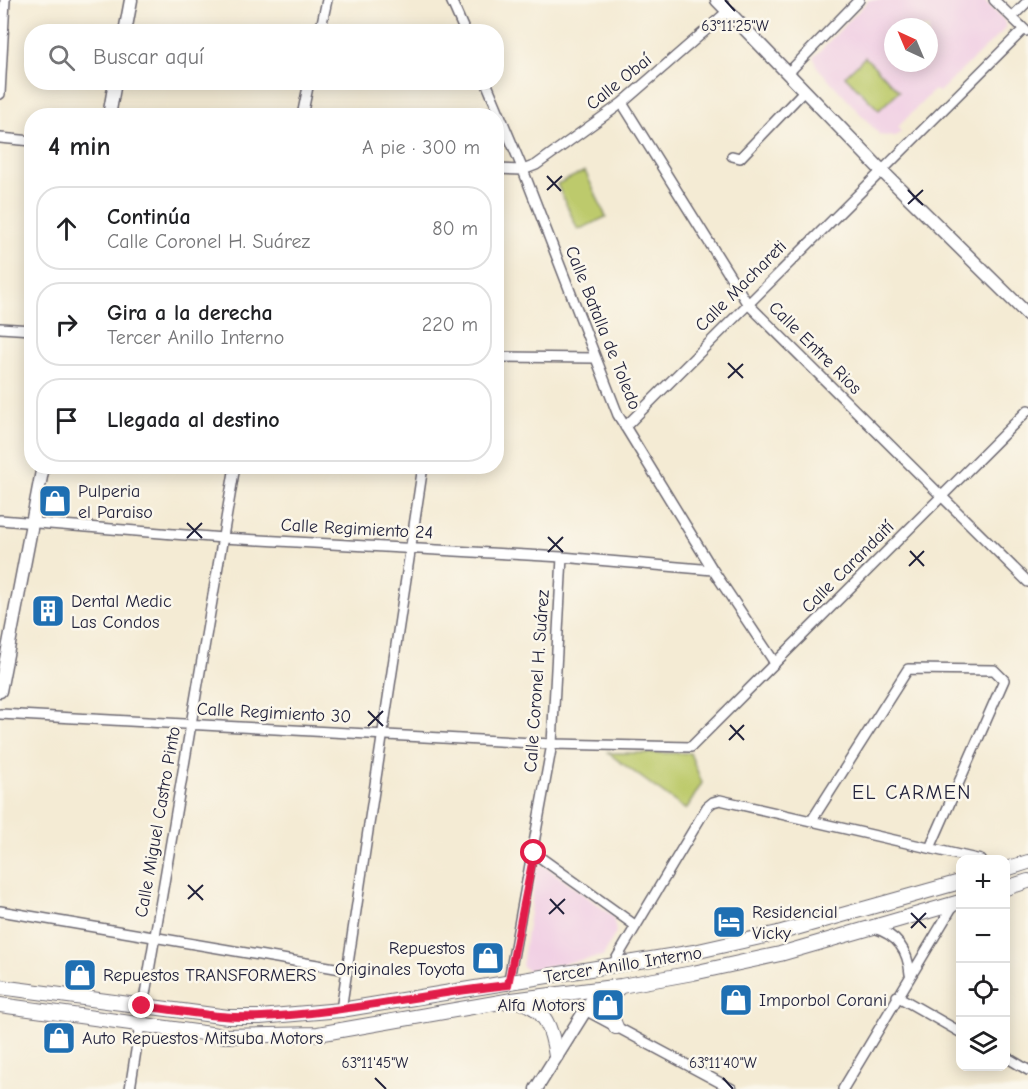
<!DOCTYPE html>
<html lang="es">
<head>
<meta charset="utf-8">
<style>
	body { margin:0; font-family:"Comic Neue",sans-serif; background:#f6f6f6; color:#202124 }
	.controls { position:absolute; right:18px; bottom:18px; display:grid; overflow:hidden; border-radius:12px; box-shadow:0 3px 15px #0003 }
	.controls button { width:54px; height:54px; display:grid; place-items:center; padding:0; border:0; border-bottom:2px solid #e0e0e0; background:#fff; color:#202124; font:30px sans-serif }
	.compass { position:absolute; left:884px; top:18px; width:54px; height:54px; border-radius:50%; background:#fff; box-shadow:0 3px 15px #0003; rotate:316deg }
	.stop { position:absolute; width:18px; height:18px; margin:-14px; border:4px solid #e11d48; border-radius:50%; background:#fff }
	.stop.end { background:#e11d48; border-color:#fff; box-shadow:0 2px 6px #0008 }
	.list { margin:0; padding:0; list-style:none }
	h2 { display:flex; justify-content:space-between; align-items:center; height:78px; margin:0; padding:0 24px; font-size:26px }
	h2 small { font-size:20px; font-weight:400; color:#757577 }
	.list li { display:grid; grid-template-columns:39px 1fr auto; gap:18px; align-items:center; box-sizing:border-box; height:84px; margin:0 12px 12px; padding:0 12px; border:2px solid #e0e0e0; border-radius:24px }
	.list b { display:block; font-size:22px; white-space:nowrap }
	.list p { margin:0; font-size:20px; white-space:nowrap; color:#757577 }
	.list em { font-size:20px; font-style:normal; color:#757577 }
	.icon { flex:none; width:33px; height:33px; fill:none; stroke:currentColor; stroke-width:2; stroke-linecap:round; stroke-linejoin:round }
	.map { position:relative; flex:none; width:1028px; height:1089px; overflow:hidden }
	.search { position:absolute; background:#fff; box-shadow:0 3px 15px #0003; left:24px; top:24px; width:480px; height:66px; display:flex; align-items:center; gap:15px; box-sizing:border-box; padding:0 21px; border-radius:24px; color:#757577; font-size:22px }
	.panel { position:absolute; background:#fff; box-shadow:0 3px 15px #0003; left:24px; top:108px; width:480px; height:366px; border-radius:24px }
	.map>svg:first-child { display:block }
	.built { fill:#f1d0e4; fill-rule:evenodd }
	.green { fill:#bdca6c; stroke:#707654; stroke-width:1.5 }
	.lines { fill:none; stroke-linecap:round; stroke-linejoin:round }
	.minor-casing { stroke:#6c6871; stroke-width:12 }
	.tertiary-casing { stroke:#6c6871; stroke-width:15 }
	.secondary-casing { stroke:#6c6871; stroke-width:16 }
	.minor { stroke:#fff; stroke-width:9 }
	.tertiary { stroke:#fff; stroke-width:12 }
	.secondary { stroke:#fff; stroke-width:14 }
	.route { stroke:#e11d48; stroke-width:8 }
	.ticks { fill:none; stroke:#22223b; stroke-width:2 }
	.labels { text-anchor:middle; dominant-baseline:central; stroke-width:5; stroke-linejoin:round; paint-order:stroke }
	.street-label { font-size:18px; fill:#22223b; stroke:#fbf7ec }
	.poi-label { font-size:18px; fill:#22223b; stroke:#fbf7ec; text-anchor:start }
	.neighbourhood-label { font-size:20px; letter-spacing:1.5px; fill:#22223b; stroke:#fbf7ec }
	.ticks-label { font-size:15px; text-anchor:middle; fill:#22223b; stroke:#fbf7ec; stroke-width:5; stroke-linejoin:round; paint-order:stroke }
</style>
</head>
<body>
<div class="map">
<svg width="1028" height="1089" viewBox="0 0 1028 1089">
	<rect width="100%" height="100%" fill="#fbf7ec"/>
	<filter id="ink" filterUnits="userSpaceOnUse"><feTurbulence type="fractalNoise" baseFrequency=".0167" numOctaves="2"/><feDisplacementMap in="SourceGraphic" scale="12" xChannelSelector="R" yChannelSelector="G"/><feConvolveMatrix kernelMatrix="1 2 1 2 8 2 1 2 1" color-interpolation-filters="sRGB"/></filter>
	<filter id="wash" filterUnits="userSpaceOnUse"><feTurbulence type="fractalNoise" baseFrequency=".008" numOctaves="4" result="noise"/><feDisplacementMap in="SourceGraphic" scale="24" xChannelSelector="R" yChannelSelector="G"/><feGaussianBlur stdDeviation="1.35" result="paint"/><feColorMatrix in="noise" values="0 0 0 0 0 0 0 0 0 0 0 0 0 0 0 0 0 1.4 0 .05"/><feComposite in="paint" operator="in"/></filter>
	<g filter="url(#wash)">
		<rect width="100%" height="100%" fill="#f4ebd4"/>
		<!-- built -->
		<path class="built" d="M869 0H984L1004 20 1006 28 939 92 934 90 898 127 901 132 895 137 880 135 817 67 814 57ZM893 27H929V63H893Z
			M542 864 613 916 616 932 603 956 527 970 522 966 536 871Z"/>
		<!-- green -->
		<path class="green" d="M865 57 899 91 879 110 845 76Z
			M585 171 606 217 578 230 557 184Z
			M608 753H690L702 783 686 810Z"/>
	</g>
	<g filter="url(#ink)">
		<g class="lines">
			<defs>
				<path id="minor" d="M451 0 465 32
					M994 0 1026 31
					M1012 17 1028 1
					M320 32 327 0
					M788 73 859 0
					M486 82 523 170 618 415 713 570 775 663
					M0 94 5 0
					M622 103 747 303 1028 582
					M302 116 309 82
					M0 138 32 141
					M732 156 740 158 805 90
					M496 169 523 170 536 165 622 103 728 11
					M0 328 32 330
					M496 357 595 358
					M625 427 1024 29
					M0 520 223 538 562 557 713 570
					M0 714 552 744 691 747 1028 410
					M812 820 908 669 994 670 1004 680 930 848
					M534 853 636 926
					M0 911 347 970
					M874 928C897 935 908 950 910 974
					M612 966 707 807 713 802 720 800 981 860
					M508 985 552 744 562 557
					M897 996 960 1032
					M143 1006 235 466
					M341 1010 423 466
					M585 1010 732 1089
					M1006 1057 1028 1070
					M130 1089 140 1025
					M843 1089 954 904"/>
				<path id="tertiary" d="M717 0 881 170 1028 315
					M125 32 131 0
					M109 116 115 82
					M0 691 43 466
					M536 1089 598 990"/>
				<path id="secondary" d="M1006 869 1028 862
					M1006 888 1028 881
					M0 987 228 1017H260L341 1010 694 952 778 933 960 882
					M517 1001C546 1007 552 1030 556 1056
					M0 1005 225 1036 318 1034 512 1000 621 986 693 973 780 954 960 902
					M616 1027 609 1010 614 992 621 986"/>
			</defs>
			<!-- minor casing -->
			<use href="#minor" class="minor-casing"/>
			<!-- tertiary casing -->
			<use href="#tertiary" class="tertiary-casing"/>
			<!-- secondary casing -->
			<use href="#secondary" class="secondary-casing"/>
			<!-- minor -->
			<use href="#minor" class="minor"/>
			<!-- tertiary -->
			<use href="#tertiary" class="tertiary"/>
			<!-- secondary -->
			<use href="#secondary" class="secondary"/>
		</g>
	</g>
	<g class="lines" filter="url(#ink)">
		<!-- route -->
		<path class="route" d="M142 1006C182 1011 222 1019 262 1017 345 1013 426 993 508 985L534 853"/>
	</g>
	<!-- ticks -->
	<path class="ticks" d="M725 0 735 11M547 176 561 191M547 190 562 176M908 190 923 205M908 204 923 190M728 363 743 378M728 378 743 364M187 523 202 538M548 537 563 552M187 538 202 523M910 551 924 566M548 552 563 537M909 566 924 551M368 711 383 726M730 725 744 740M368 726 383 711M729 740 744 725M188 885 203 900M188 899 203 885M550 899 564 914M911 913 926 928M549 914 565 899M911 928 926 913M375 1078 386 1089M723 1078 733 1089"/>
	<!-- icons -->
	<defs>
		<symbol id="shop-square" viewBox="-11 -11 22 22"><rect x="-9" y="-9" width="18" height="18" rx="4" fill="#1f6fb2" stroke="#fbf7ec"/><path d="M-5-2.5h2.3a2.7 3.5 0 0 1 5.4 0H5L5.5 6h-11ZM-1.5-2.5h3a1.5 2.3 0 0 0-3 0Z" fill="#fff"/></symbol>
		<symbol id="building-square" viewBox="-11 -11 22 22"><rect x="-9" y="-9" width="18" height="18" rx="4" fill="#1f6fb2" stroke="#fbf7ec"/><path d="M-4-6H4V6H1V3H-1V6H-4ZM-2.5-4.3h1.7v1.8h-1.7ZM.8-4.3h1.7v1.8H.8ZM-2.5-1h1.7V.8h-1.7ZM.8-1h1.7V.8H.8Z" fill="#fff"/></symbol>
		<symbol id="hotel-square" viewBox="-11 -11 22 22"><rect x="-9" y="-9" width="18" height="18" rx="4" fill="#1f6fb2" stroke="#fbf7ec"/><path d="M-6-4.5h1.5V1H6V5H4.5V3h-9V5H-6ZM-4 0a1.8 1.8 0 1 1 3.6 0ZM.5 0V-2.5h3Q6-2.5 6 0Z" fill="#fff"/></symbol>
	</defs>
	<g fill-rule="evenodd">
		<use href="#shop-square" x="36" y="482" width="38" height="38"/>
		<use href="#building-square" x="29" y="592" width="38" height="38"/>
		<use href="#hotel-square" x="710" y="903" width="38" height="38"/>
		<use href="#shop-square" x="469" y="939" width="38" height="38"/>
		<use href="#shop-square" x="61" y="956" width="38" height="38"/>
		<use href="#shop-square" x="717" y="981" width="38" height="38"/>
		<use href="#shop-square" x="589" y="986" width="38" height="38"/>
		<use href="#shop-square" x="40" y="1019" width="38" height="38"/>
	</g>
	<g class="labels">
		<!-- street labels -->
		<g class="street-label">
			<text transform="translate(619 82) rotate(-39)">Calle Obaí</text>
			<text transform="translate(741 286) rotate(-45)">Calle Machareti</text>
			<text transform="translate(603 328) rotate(68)">Calle Batalla de Toledo</text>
			<text transform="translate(815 348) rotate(45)">Calle Entre Rios</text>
			<text transform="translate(357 529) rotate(3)">Calle Regimiento 24</text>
			<text transform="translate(848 567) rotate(-45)">Calle Carandaití</text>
			<text transform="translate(537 681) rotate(-86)">Calle Coronel H. Suárez</text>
			<text transform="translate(274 713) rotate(3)">Calle Regimiento 30</text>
			<text transform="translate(158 822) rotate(-80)">Calle Miguel Castro Pinto</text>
			<text transform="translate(623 965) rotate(-9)">Tercer Anillo Interno</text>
		</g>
		<!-- poi labels -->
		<g class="poi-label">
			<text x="78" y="491">Pulperia<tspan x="78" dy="21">el Paraiso</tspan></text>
			<text x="71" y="601">Dental Medic<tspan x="71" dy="21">Las Condos</tspan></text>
			<text x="752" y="912">Residencial<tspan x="752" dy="21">Vicky</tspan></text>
			<text x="465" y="948" text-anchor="end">Repuestos<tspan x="465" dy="21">Originales Toyota</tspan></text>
			<text x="103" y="975">Repuestos TRANSFORMERS</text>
			<text x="759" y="1000">Imporbol Corani</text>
			<text x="585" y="1005" text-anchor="end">Alfa Motors</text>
			<text x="82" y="1038">Auto Repuestos Mitsuba Motors</text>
		</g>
		<!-- neighbourhood labels -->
		<g class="neighbourhood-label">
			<text x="912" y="792">EL CARMEN</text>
		</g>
	</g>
	<g class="ticks-label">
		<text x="735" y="31">63°11'25"W</text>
		<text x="375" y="1068">63°11'45"W</text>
		<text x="723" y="1068">63°11'40"W</text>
	</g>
</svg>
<div class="controls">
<button>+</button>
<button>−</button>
<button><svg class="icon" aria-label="locate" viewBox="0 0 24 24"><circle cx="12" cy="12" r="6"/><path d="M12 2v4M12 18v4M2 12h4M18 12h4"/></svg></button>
<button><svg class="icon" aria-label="layers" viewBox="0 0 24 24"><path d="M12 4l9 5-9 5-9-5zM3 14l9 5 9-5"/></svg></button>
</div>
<svg class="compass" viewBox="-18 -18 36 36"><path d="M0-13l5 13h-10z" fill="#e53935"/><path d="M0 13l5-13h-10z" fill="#757577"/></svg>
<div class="stop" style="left:534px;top:853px"></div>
<div class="stop end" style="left:142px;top:1006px"></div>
<div class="search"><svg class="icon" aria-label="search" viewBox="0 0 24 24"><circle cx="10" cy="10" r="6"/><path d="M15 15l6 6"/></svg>Buscar aquí</div>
<section class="panel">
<h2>4 min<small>A pie · 300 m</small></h2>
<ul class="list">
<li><svg class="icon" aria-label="ahead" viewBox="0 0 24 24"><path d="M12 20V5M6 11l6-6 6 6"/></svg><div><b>Continúa</b><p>Calle Coronel H. Suárez</p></div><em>80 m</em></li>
<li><svg class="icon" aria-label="right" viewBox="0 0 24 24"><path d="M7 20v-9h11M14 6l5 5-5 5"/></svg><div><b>Gira a la derecha</b><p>Tercer Anillo Interno</p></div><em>220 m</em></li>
<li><svg class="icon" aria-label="arrive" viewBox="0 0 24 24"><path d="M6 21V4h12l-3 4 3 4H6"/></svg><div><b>Llegada al destino</b></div></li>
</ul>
</section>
</div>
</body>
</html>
